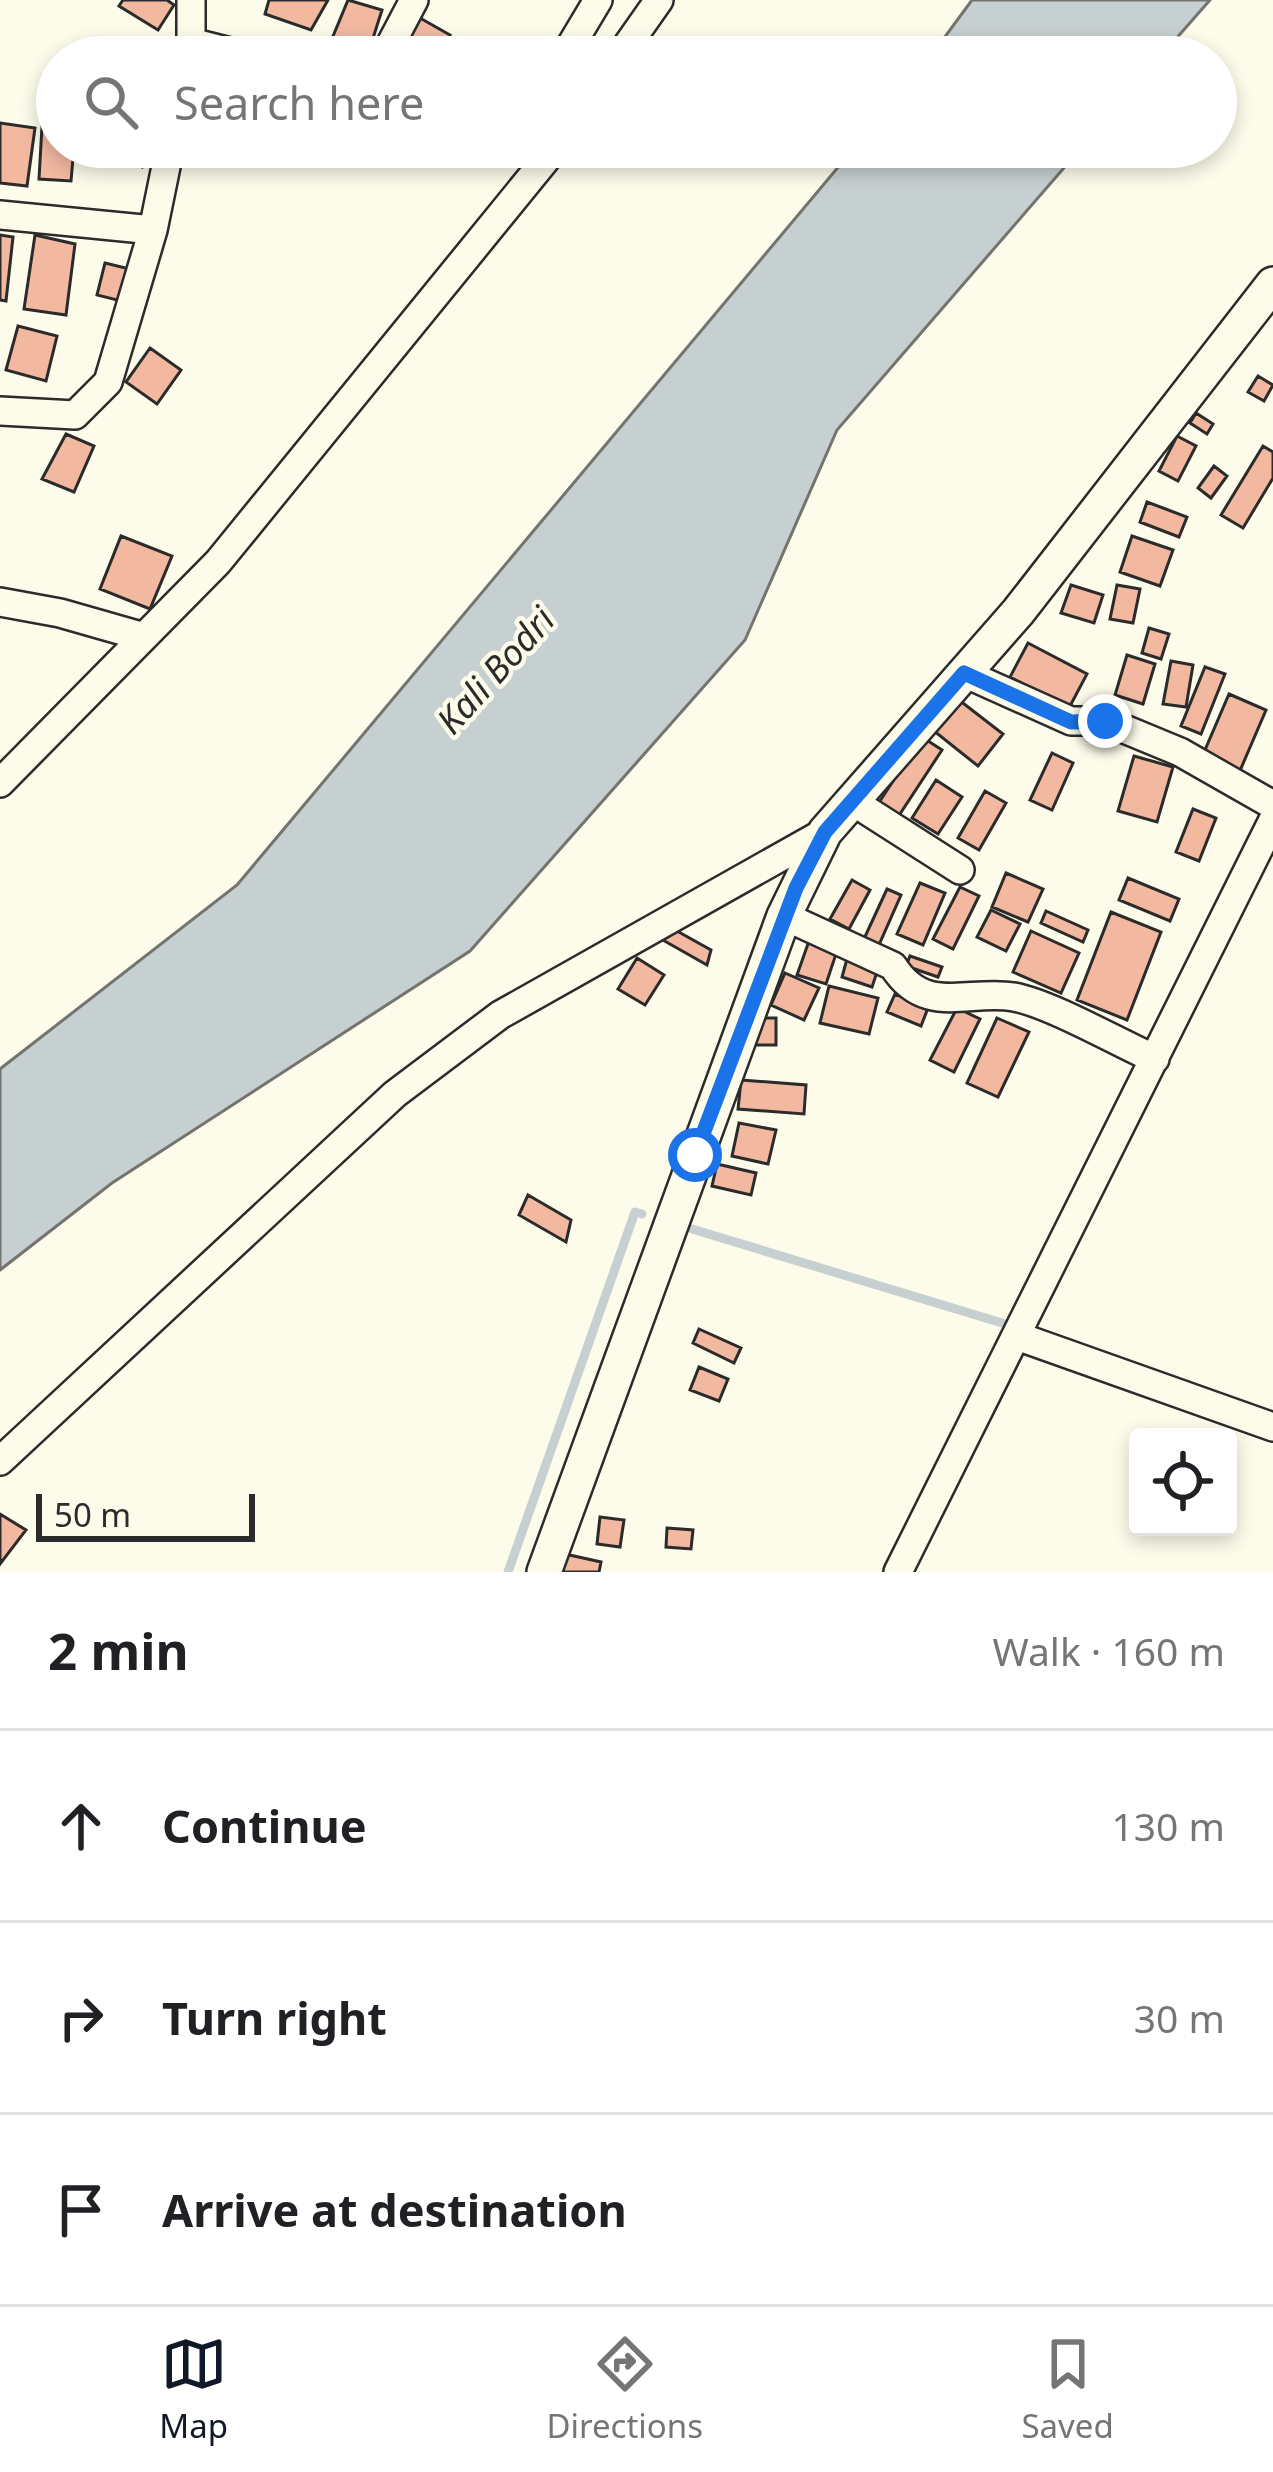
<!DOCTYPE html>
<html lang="en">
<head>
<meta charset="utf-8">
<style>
	body { margin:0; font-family:"Noto Sans",sans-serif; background:#f2f2f2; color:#202124 }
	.controls { position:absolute; right:36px; bottom:36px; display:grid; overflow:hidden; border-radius:12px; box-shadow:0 6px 18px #0003 }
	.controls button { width:108px; height:108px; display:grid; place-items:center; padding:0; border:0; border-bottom:3px solid #e0e0e0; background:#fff; color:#202124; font:60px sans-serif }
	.scale { position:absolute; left:36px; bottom:30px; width:219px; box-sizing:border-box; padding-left:12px; border:6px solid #2b2b2b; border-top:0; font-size:33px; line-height:42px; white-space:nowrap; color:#2b2b2b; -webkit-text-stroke:9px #fdfbea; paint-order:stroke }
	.stop { position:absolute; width:36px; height:36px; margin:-27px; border:9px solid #1a73e8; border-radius:50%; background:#fff }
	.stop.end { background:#1a73e8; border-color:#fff; box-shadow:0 3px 12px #0008 }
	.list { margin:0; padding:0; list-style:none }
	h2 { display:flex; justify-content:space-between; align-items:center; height:156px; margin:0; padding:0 48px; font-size:51px }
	h2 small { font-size:39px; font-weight:400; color:#757577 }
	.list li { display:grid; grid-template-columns:78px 1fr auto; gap:36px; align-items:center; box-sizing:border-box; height:192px; padding:0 48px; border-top:3px solid #e0e0e0 }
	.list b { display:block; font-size:45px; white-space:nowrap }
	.list em { font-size:39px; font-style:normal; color:#757577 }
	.icon { flex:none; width:66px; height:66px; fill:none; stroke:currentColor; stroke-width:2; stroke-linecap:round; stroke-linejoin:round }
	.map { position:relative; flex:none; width:1273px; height:1572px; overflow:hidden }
	.search { position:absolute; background:#fff; box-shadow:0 6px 18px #0003; left:36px; right:36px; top:36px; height:132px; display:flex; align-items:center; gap:30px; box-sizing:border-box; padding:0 42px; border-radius:66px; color:#757577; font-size:45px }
	.sheet { height:732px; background:#fff }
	nav { display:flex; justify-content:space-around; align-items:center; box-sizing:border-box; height:168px; border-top:3px solid #e0e0e0; background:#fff; font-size:33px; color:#757577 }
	nav a { display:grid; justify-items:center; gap:6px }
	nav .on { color:#111827 }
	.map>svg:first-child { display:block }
	.water { fill:#c7d0d0; stroke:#74746e; stroke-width:3 }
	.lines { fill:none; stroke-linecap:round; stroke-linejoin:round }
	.stream { stroke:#c7d0d0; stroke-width:9 }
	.building { fill:#f2b8a0; stroke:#2b2b2b; stroke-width:3 }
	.minor-casing { stroke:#2b2b2b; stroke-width:32 }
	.tertiary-casing { stroke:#2b2b2b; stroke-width:38 }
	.minor { stroke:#fdfbea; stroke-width:27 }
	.tertiary { stroke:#fdfbea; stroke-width:33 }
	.route { stroke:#1a73e8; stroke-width:15 }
	.labels { text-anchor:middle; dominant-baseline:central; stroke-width:9; stroke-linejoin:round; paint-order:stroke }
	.water-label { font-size:36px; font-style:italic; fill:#2b2b2b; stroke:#fdfbea }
</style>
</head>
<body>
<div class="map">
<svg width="1273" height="1572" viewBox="0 0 1273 1572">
	<rect width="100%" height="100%" fill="#fdfbea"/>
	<!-- water -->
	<path class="water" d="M972 0H1210L1160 57H930Z
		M855 147H1082L837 430 745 640 470 951 112 1183 0 1270V1069L237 885Z"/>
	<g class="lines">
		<!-- stream -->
		<path class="stream" d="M692 1229 1012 1326
			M508 1572 635 1212 642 1214"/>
	</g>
	<!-- building -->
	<path class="building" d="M123 0H167L174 5 158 30 119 6Z
		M269 0H328L311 30 265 14Z
		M348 0 382 10 367 57H353L329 46Z
		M420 18 450 35 437 57H397Z
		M0 123 35 128 27 186 0 183Z
		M42 126 57 127V147H74L71 181 39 179Z
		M108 147H147L142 167 106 151Z
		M0 235 13 237 6 301 0 300Z
		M35 235 75 244 66 315 24 309Z
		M105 263 134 270 125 302 97 295Z
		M18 326 57 336 46 381 6 370Z
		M150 348 181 370 157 404 126 382Z
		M1258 376 1273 385 1264 401 1248 392Z
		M1196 413 1213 424 1207 434 1190 423Z
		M66 434 94 446 74 492 42 479Z
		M1177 436 1196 446 1178 481 1159 471Z
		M1263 446 1273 452V478L1243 528 1221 515Z
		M1214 466 1227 476 1211 498 1198 488Z
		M1147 502 1187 517 1179 537 1140 522Z
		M121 536 172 556 150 609 100 589Z
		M1132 536 1173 550 1160 586 1120 572Z
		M1071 585 1103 595 1094 623 1061 613Z
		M1117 585 1140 589 1133 623 1110 619Z
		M1149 628 1169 634 1161 659 1142 653Z
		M1028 643 1087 674 1069 708 1010 677Z
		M1127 655 1155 664 1143 704 1115 695Z
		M1171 661 1193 665 1186 707 1163 704Z
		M1205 667 1225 674 1201 734 1181 726Z
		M1229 694 1266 710 1239 773 1202 757Z
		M959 700 1003 734 978 766 934 731Z
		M922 737 942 750 896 820 876 807Z
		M1052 753 1073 763 1052 810 1030 800Z
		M1134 756 1173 767 1157 822 1118 811Z
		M936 780 962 797 938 834 912 818Z
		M985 791 1006 803 979 850 958 838Z
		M1193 809 1216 818 1199 861 1176 852Z
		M1006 873 1043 889 1028 922 992 907Z
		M1128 878 1179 899 1170 921 1119 900Z
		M852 880 870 890 849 929 830 919Z
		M920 883 945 893 923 945 897 934Z
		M960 887 979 896 953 949 933 939Z
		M887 889 901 895 878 947 863 941Z
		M991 910 1020 924 1006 951 977 937Z
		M1046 911 1088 930 1083 942 1041 923Z
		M1111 912 1161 932 1127 1020 1077 1000Z
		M668 926 711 950 707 965 661 939Z
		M1031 931 1079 953 1061 993 1013 972Z
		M809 941 837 951 826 984 797 975Z
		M910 956 942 967 938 977 906 966Z
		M637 958 664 975 645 1005 618 989Z
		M847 959 878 969 872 987 842 977Z
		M785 973 819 988 804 1020 771 1005Z
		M829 986 878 998 869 1034 820 1023Z
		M895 994 928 1008 921 1026 887 1012Z
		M957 1008 980 1019 954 1072 930 1060Z
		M754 1018H776V1045H754Z
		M997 1018 1029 1032 998 1097 967 1083Z
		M741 1080 806 1085 804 1114 738 1109Z
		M739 1123 776 1130 768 1164 732 1156Z
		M717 1164 756 1173 751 1195 712 1186Z
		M528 1195 571 1220 566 1242 519 1215Z
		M699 1329 741 1348 734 1363 693 1343Z
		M699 1367 728 1379 719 1401 690 1390Z
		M0 1514 26 1530 0 1564Z
		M600 1517 624 1520 620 1547 597 1544Z
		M667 1528 693 1530 691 1549 666 1547Z
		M565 1554 601 1562 599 1572H561Z"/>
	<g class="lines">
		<defs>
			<path id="minor" d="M191 0V42
				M188 57 191 42 250 57
				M384 57 414 0
				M564 57 598 0
				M619 57 659 0
				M0 215 153 230
				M0 411 75 415 108 382 153 230 170 147
				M0 602 60 613 144 637
				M964 673 1071 721H1105L1180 752 1273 805
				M0 783 218 562 556 147
				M852 801 960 870
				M784 916 893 966C925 1017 969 989 1014 997 1051 1004 1117 1042 1155 1059
				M1017 1336 1273 1427
				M0 1461 395 1094 500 1015 825 832
				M898 1572 1273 820"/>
			<path id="tertiary" d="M544 1572 784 916 825 832 1018 612 1273 284"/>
		</defs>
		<!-- minor casing -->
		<use href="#minor" class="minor-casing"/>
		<!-- tertiary casing -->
		<use href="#tertiary" class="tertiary-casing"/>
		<!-- minor -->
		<use href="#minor" class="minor"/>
		<!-- tertiary -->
		<use href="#tertiary" class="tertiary"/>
	</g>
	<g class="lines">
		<!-- route -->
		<path class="route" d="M695 1155 796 888 825 832 964 673 1071 722 1105 721"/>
	</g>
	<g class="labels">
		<!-- water labels -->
		<g class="water-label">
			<text transform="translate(495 670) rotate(-48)">Kali Bodri</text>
		</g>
	</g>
</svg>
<div class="controls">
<button><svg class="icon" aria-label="locate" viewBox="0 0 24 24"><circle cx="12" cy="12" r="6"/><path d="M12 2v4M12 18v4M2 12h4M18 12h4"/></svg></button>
</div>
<div class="scale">50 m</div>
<div class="stop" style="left:695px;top:1155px"></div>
<div class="stop end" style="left:1105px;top:721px"></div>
<div class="search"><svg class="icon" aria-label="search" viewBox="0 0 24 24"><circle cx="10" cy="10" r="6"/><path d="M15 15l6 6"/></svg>Search here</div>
</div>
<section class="sheet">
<h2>2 min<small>Walk · 160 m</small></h2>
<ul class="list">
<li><svg class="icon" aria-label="ahead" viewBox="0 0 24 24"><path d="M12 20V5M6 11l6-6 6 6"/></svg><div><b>Continue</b></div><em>130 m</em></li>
<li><svg class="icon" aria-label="right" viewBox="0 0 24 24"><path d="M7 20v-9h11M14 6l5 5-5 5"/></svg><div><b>Turn right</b></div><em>30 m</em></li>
<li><svg class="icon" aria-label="arrive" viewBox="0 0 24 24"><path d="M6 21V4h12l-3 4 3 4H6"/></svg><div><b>Arrive at destination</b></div></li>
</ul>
</section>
<nav>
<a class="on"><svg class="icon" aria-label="map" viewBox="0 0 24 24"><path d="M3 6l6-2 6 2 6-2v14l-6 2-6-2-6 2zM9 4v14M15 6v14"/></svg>Map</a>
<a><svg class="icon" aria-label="directions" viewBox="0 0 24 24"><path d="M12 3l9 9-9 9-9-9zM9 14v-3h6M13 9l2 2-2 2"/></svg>Directions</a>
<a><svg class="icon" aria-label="saved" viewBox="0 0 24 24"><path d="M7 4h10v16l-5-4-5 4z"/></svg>Saved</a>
</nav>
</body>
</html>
